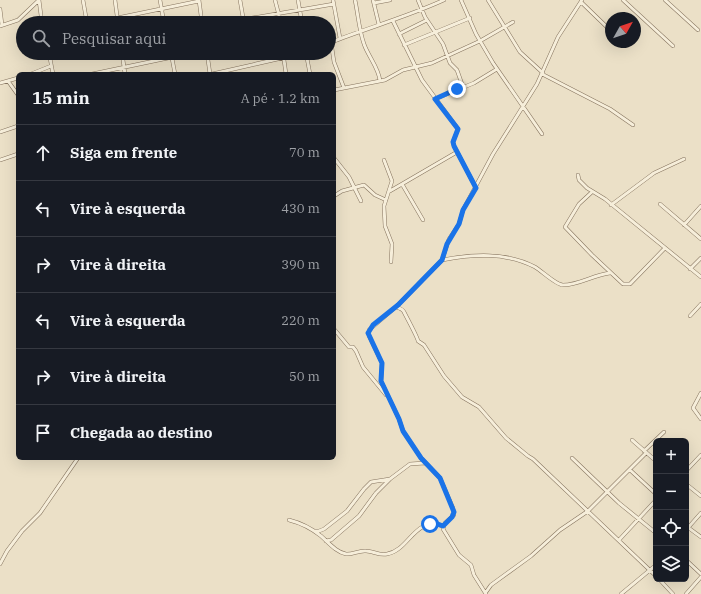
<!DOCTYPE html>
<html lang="pt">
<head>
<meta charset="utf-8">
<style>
	body { margin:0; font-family:"IBM Plex Serif",serif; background:#20242c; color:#f1f3f6 }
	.controls { position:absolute; right:12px; bottom:12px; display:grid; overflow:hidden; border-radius:6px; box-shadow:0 4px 16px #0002 }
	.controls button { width:36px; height:36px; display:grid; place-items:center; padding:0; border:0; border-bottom:1px solid #363941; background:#171b24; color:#f1f3f6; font:20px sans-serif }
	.compass { position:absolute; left:605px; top:12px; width:36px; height:36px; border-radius:50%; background:#171b24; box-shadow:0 4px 16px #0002; rotate:50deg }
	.stop { position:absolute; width:12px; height:12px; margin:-9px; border:3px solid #1a73e8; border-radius:50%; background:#fff }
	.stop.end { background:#1a73e8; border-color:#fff; box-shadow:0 1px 4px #0008 }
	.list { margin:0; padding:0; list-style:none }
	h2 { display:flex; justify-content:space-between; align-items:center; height:52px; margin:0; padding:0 16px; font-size:17px }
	h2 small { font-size:13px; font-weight:400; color:#9ea1a6 }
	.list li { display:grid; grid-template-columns:26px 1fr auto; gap:12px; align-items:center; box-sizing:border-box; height:56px; padding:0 16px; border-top:1px solid #363941 }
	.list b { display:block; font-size:15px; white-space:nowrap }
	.list em { font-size:13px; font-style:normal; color:#9ea1a6 }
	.icon { flex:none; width:22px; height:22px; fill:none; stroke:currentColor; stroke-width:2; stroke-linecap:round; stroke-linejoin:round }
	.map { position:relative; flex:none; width:701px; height:594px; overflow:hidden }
	.search { position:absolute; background:#171b24; box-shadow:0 4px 16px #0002; left:16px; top:16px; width:320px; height:44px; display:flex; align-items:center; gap:10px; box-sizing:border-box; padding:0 14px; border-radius:22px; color:#9ea1a6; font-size:15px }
	.panel { position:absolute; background:#171b24; box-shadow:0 4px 16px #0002; left:16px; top:72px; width:320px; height:388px; border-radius:6px }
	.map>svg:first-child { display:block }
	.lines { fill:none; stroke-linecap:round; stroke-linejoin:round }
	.street-casing { stroke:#85735e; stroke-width:4 }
	.street { stroke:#f6eeda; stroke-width:3 }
	.route { stroke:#1a73e8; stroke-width:5 }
</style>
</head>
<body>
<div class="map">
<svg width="701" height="594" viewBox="0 0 701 594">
	<rect width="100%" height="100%" fill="#ebe0c7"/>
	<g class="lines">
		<defs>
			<path id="street" d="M39 0 42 23
				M83 0 87 23
				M115 0 118 23
				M160 0 164 23
				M199 0 202 23
				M240 0 244 23
				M275 0 281 23
				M298 0 302 23
				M333 0 340 38
				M355 0C358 14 359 30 364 44 368 56 379 68 380 81
				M373 0 379 25
				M418 0 425 17 443 44 450 63 457 70 463 87
				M461 0 476 34 493 63 542 134
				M488 0 520 52 543 73
				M623 0 673 46
				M665 0 698 30
				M581 2 611 31
				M374 3 390 0
				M0 9 2 25
				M393 21 422 80 458 129 453 142 454 146 476 188
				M93 23 199 1
				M223 23 334 4
				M0 26 18 20 39 0
				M399 34 427 20
				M331 42 334 62 344 88
				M329 43C367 28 407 17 444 0
				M404 45 470 18
				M49 53 53 74
				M122 53 125 74
				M171 53 175 74
				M207 53 210 74
				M283 53 286 74
				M306 53 310 74
				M50 58 70 53
				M31 74 51 66
				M92 74 192 53
				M212 74 304 53
				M542 74 610 109 633 125
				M8 81 18 95
				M0 83 18 78
				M334 90 385 80 403 70 432 63 480 41 513 22
				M435 99 474 83 497 69
				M0 132 18 126
				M334 158 349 177 361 201
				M0 160 18 154
				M384 160 392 181 384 206 385 226 392 244 391 262
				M578 175 579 180 587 188 605 199 701 277
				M402 184 423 220
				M390 191 457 152
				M592 192 579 204 565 227 592 255 623 284H630L664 249
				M334 196 342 191 364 185 375 195 386 200
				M660 204 701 239
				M611 205 654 173 684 159
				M684 225 701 206
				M442 260 449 239 459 224 463 210 493 154 537 84 558 37 582 0
				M690 269 701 258
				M396 307C399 308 403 309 404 312 406 316 418 338 418 341L424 345 444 376 462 397 479 407 506 438 528 456 533 459 656 576
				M690 316 701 304
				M334 329 349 347H353L356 351 363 367 386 395
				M701 393 693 408 701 419
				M632 440 656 461
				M644 451 664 432
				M572 458 619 503 656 533
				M630 470 656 494
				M686 471 701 455
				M686 484 701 496
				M289 520C301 523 311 528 321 536 329 543 336 552 346 554 352 555 359 550 366 551 373 551 380 556 387 554 410 550 414 516 443 526
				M686 526 701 537
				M686 530 701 513
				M315 531H319L324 529 347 511 364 489 371 482 390 479
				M619 540 656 500
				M326 541 331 540 359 516 376 493 390 479 410 464 425 463
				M686 560 701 574
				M0 564 7 551 22 531 40 513 78 458
				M659 579 673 594
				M486 592 491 585 531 556 560 530 588 511 646 453
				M486 594 474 575 471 565 459 555 443 529 445 523 454 515 453 508 440 478 421 458 403 431 399 419 381 381 382 363 369 336V330L398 305 442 260C473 254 506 252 535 267 542 271 556 285 563 285 579 285 593 275 610 273
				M621 594 656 565
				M686 594 701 577"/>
		</defs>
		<!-- street casing -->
		<use href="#street" class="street-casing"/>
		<!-- street -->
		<use href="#street" class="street"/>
	</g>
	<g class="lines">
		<!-- route -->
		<path class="route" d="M430 524 435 523 443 526 452 517 454 512 440 478 421 458 403 431 399 419 381 381 382 363 368 333 373 325 398 305 442 260 447 244 459 224 463 210 476 188 454 146 453 142 458 129 435 99 457 89"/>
	</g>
</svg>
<div class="controls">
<button>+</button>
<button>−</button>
<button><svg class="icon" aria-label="locate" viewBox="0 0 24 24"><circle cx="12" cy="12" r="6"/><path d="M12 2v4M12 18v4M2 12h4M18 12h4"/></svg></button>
<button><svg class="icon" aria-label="layers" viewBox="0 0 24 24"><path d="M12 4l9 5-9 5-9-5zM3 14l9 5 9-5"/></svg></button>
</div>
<svg class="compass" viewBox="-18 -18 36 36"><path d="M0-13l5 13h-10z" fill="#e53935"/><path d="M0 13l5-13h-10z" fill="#9ea1a6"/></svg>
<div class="stop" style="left:430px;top:524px"></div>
<div class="stop end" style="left:457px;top:89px"></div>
<div class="search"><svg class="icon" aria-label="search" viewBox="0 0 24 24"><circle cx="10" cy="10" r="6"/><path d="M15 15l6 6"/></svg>Pesquisar aqui</div>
<section class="panel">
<h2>15 min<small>A pé · 1.2 km</small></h2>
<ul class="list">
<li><svg class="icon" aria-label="ahead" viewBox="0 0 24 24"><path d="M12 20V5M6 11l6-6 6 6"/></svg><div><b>Siga em frente</b></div><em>70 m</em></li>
<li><svg class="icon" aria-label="left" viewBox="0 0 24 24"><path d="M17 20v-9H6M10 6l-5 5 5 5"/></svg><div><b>Vire à esquerda</b></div><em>430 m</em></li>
<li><svg class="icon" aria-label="right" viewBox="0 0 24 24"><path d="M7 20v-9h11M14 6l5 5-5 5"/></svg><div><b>Vire à direita</b></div><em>390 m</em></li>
<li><svg class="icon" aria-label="left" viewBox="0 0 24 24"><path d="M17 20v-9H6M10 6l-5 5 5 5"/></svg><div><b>Vire à esquerda</b></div><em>220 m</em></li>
<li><svg class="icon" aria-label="right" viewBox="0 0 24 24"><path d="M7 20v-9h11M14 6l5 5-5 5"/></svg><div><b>Vire à direita</b></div><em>50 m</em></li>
<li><svg class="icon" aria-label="arrive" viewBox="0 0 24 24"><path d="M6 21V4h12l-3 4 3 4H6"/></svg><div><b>Chegada ao destino</b></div></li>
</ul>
</section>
</div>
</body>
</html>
